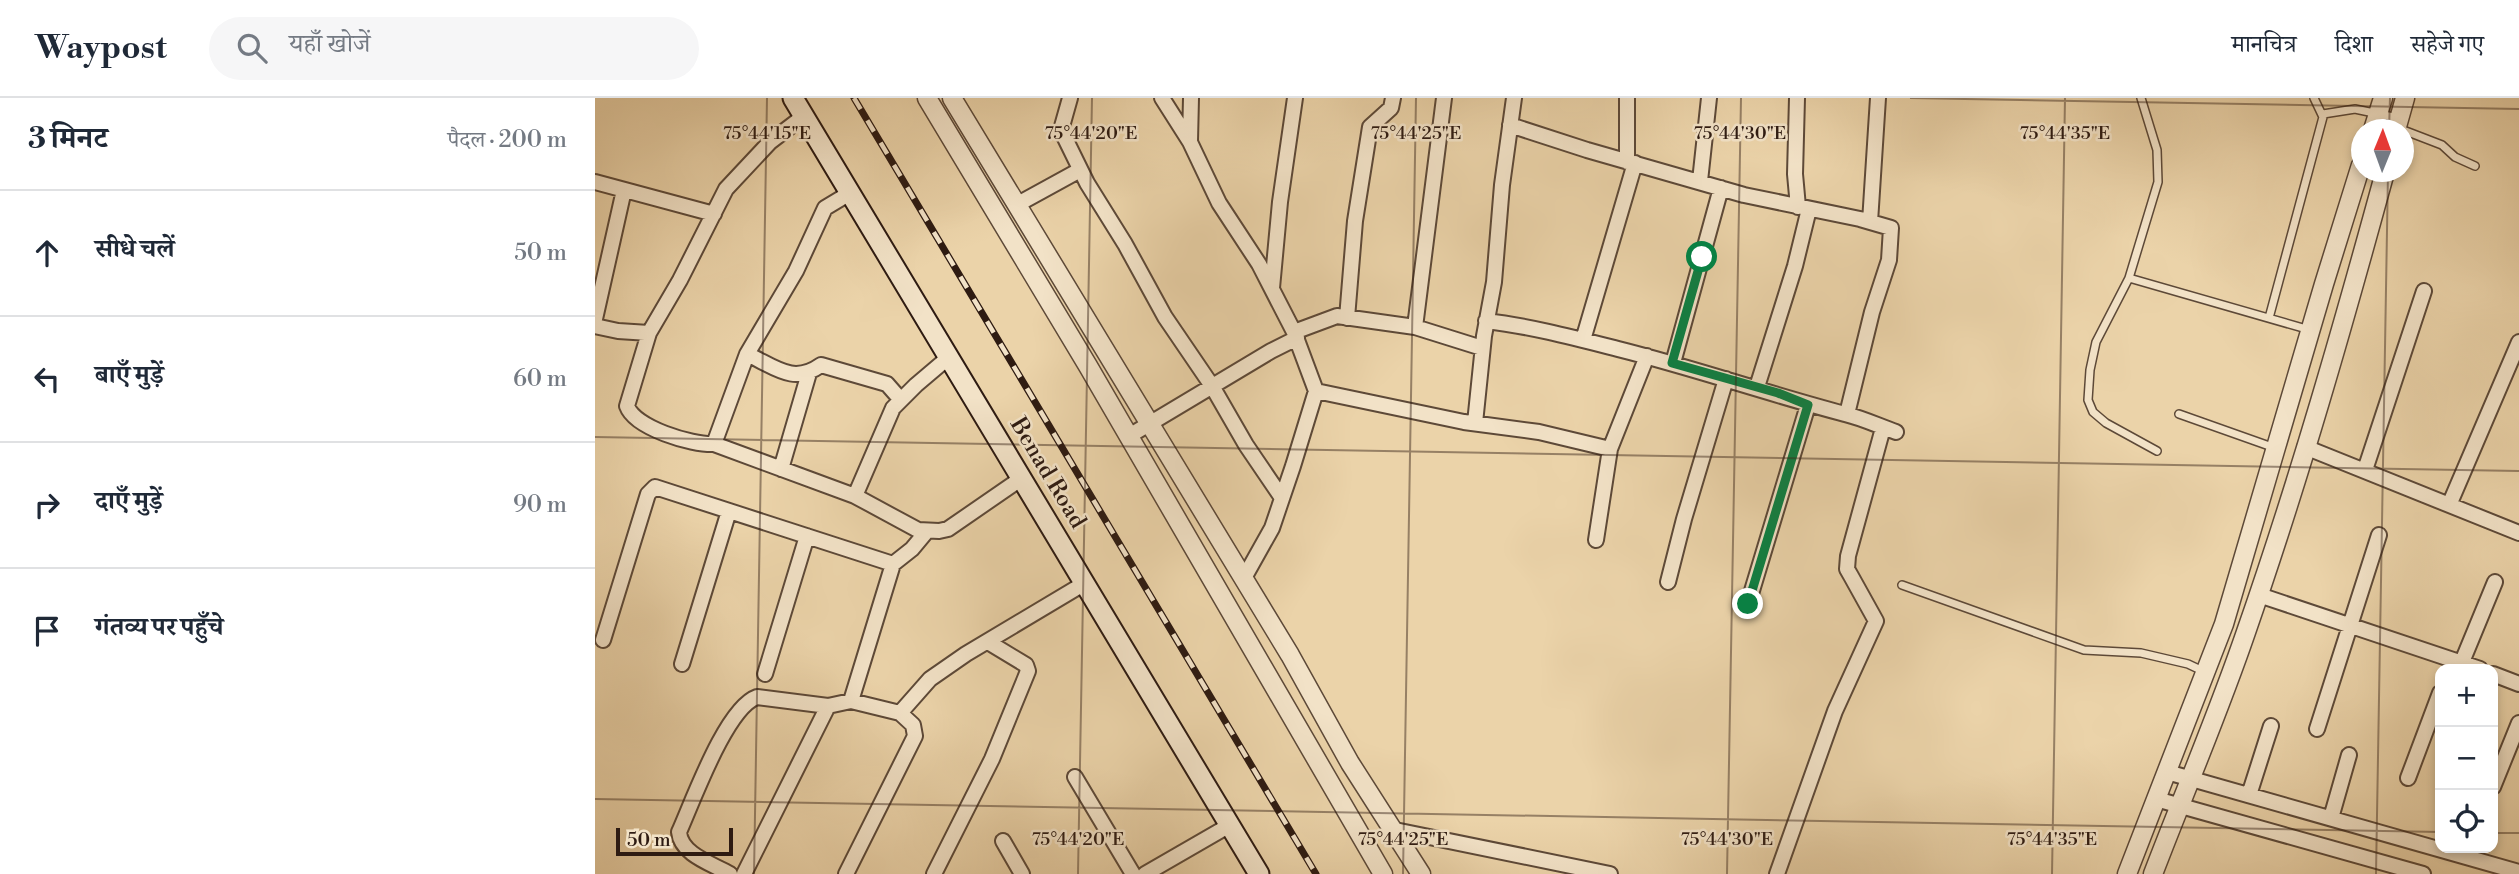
<!DOCTYPE html>
<html lang="hi">
<head>
<meta charset="utf-8">
<style>
	body { margin:0; font-family:"Libre Bodoni","Noto Serif Devanagari",serif; background:#f6f6f7; color:#1f2937 }
	.controls { position:absolute; right:21px; bottom:21px; display:grid; overflow:hidden; border-radius:14px; box-shadow:0 4px 10px #0003 }
	.controls button { width:63px; height:63px; display:grid; place-items:center; padding:0; border:0; border-bottom:2px solid #e0e1e3; background:#fff; color:#1f2937; font:35px sans-serif }
	.compass { position:absolute; left:1756px; top:21px; width:63px; height:63px; border-radius:50%; background:#fff; box-shadow:0 4px 10px #0003; rotate:1deg }
	.scale { position:absolute; left:21px; bottom:18px; width:117px; box-sizing:border-box; padding-left:7px; border:4px solid #2e1b12; border-top:0; font-size:19px; line-height:24px; white-space:nowrap; color:#2e1b12; -webkit-text-stroke:5px #f2e2c7; paint-order:stroke }
	.stop { position:absolute; width:21px; height:21px; margin:-16px; border:5px solid #0b8043; border-radius:50%; background:#fff }
	.stop.end { background:#0b8043; border-color:#fff; box-shadow:0 2px 7px #0008 }
	.list { margin:0; padding:0; list-style:none }
	h2 { display:flex; justify-content:space-between; align-items:center; height:91px; margin:0; padding:0 28px; font-size:30px }
	h2 small { font-size:23px; font-weight:400; color:#747a83 }
	.list li { display:grid; grid-template-columns:46px 1fr auto; gap:21px; align-items:center; box-sizing:border-box; height:126px; padding:0 28px; border-top:2px solid #e0e1e3 }
	.list b { display:block; font-size:26px; white-space:nowrap }
	.list em { font-size:23px; font-style:normal; color:#747a83 }
	.icon { flex:none; width:38px; height:38px; fill:none; stroke:currentColor; stroke-width:2; stroke-linecap:round; stroke-linejoin:round }
	.map { position:relative; flex:none; width:1924px; height:776px; overflow:hidden }
	header { display:flex; align-items:center; gap:42px; box-sizing:border-box; height:98px; padding:0 35px; background:#fff; border-bottom:2px solid #e0e1e3 }
	header strong { font-size:33px }
	nav { display:flex; gap:38px; margin-inline-start:auto; font-size:24px }
	.search { width:490px; height:63px; background:#f6f6f7; display:flex; align-items:center; gap:18px; box-sizing:border-box; padding:0 24px; border-radius:38px; color:#747a83; font-size:26px }
	main { display:flex }
	aside { flex:1; background:#fff }
	.map>svg:first-child { display:block }
	.lines { fill:none; stroke-linecap:round; stroke-linejoin:round }
	.service-casing { stroke:#5d4938; stroke-width:10 }
	.minor-casing { stroke:#5d4938; stroke-width:18 }
	.tertiary-casing { stroke:#5d4938; stroke-width:21 }
	.secondary-casing { stroke:#2e1b12; stroke-width:23 }
	.service { stroke:#f2e2c7; stroke-width:7 }
	.minor { stroke:#f2e2c7; stroke-width:14 }
	.tertiary { stroke:#f2e2c7; stroke-width:18 }
	.secondary { stroke:#f2e2c7; stroke-width:19 }
	.rail-casing { stroke:#2e1b12; stroke-width:7 }
	.rail { stroke:#f2e2c7; stroke-width:4.5; stroke-dasharray:13; stroke-linecap:butt }
	.route { stroke:#0b8043; stroke-width:9 }
	.ticks { fill:none; stroke:#2e1b12; stroke-width:2; stroke-opacity:0.45 }
	.labels { text-anchor:middle; dominant-baseline:central; stroke-width:5; stroke-linejoin:round; paint-order:stroke }
	.street-label { font-size:23px; fill:#2e1b12; stroke:#f2e2c7 }
	.ticks-label { font-size:18px; text-anchor:middle; fill:#2e1b12; stroke:#f2e2c7; stroke-width:5; stroke-linejoin:round; paint-order:stroke }
</style>
</head>
<body>
<header>
<strong>Waypost</strong>
<div class="search"><svg class="icon" aria-label="search" viewBox="0 0 24 24"><circle cx="10" cy="10" r="6"/><path d="M15 15l6 6"/></svg>यहाँ खोजें</div>
<nav><a>मानचित्र</a><a>दिशा</a><a>सहेजे गए</a></nav>
</header>
<main>
<aside>
<h2>3 मिनट<small>पैदल · 200 m</small></h2>
<ul class="list">
<li><svg class="icon" aria-label="ahead" viewBox="0 0 24 24"><path d="M12 20V5M6 11l6-6 6 6"/></svg><div><b>सीधे चलें</b></div><em>50 m</em></li>
<li><svg class="icon" aria-label="left" viewBox="0 0 24 24"><path d="M17 20v-9H6M10 6l-5 5 5 5"/></svg><div><b>बाएँ मुड़ें</b></div><em>60 m</em></li>
<li><svg class="icon" aria-label="right" viewBox="0 0 24 24"><path d="M7 20v-9h11M14 6l5 5-5 5"/></svg><div><b>दाएँ मुड़ें</b></div><em>90 m</em></li>
<li><svg class="icon" aria-label="arrive" viewBox="0 0 24 24"><path d="M6 21V4h12l-3 4 3 4H6"/></svg><div><b>गंतव्य पर पहुँचे</b></div></li>
</ul>
</aside>
<div class="map">
<svg width="1924" height="776" viewBox="0 0 1924 776">
	<rect width="100%" height="100%" fill="#ebd3a9"/>
	<filter id="stains"><feTurbulence type="fractalNoise" baseFrequency=".00286" numOctaves="4"/><feColorMatrix values="0 0 0 0 .2 0 0 0 0 .09 0 0 0 0 .02 0 0 0 .5 -.17"/></filter>
	<radialGradient id="worn" r=".72"><stop offset=".6" stop-color="#630" stop-opacity="0"/><stop offset="1" stop-color="#630" stop-opacity=".3"/></radialGradient>
	<g class="lines">
		<defs>
			<path id="service" d="M1546 0 1562 52 1563 84 1534 180 1501 244 1495 272 1493 302 1498 314 1511 325 1562 353
				M1728 16 1760 11 1803 20
				M1808 32 1847 47 1860 59 1880 68
				M1534 180 1715 232
				M1674 220 1728 19 1719 0
				M1584 316 1680 350
				M1307 487 1489 552 1546 555 1593 566 1610 574"/>
			<path id="minor" d="M475 0 466 32 492 85 530 146 570 219 617 288 651 347 687 400
				M567 0 595 44 624 105 664 166 699 234 721 293 698 368 677 430 649 480
				M1032 0V64
				M1202 0 1200 76 1203 109
				M915 27 992 52 1149 97 1265 121 1296 130 1294 162 1277 214 1252 316
				M595 43 596 0
				M1105 83 1114 0
				M0 84 119 116
				M423 106 485 72
				M1275 124 1283 0
				M677 190 685 104 700 0
				M752 220 760 123 775 29 796 10 798 0
				M0 221 29 92
				M891 223C935 228 980 240 1023 251 1099 270 1174 296 1250 316 1267 320 1284 328 1301 334
				M0 228 23 233 54 235 85 182 131 91 175 44 209 18
				M820 229 849 0
				M699 234 742 218 820 229 887 250
				M54 235 32 308C40 330 96 347 119 346L260 398 323 432 344 433 353 431 427 380
				M988 242 1040 65
				M152 256C180 269 198 287 226 267L292 286 306 302
				M1078 265 1126 90
				M1162 289 1200 168 1214 111
				M721 293 869 324 944 334 1015 351 1001 442
				M880 325 889 238 899 184 907 87 919 0
				M534 338 676 253 702 240
				M119 346 152 256 201 173 230 110 255 95
				M1710 349 1924 435
				M1015 351 1052 258
				M186 371 214 275
				M1770 372 1829 193
				M260 398 298 310 321 287 354 259
				M1855 405 1924 244
				M1073 484 1089 421 1131 281
				M1664 497 1885 571
				M1153 506 1213 307
				M8 542 53 396 60 389 298 466
				M1867 564 1900 484
				M87 566 134 413
				M170 576 212 438
				M1898 576 1924 586
				M256 603 298 466 317 451 332 433
				M1722 631 1784 437
				M1572 674 1924 774
				M480 679 538 776
				M1813 680 1845 595
				M1898 689 1924 625
				M1654 697 1676 628
				M1561 701 1828 776
				M1736 720 1754 657
				M800 732 1015 776
				M408 743 427 776
				M135 776C118 766 86 757 84 734 98 703 131 610 162 599L233 608 256 603 305 615 335 581 371 556 490 485
				M149 776 233 608
				M251 776 320 638 318 627 305 615
				M339 776 397 661 433 573 431 567 393 544
				M550 776 635 727
				M1182 776 1240 613 1281 523 1256 478 1252 471 1253 458 1288 330"/>
			<path id="tertiary" d="M332 0 493 268 788 776
				M357 0 695 557 755 665 826 776
				M1778 32 1788 0
				M1801 32 1810 0
				M1532 776 1629 526 1729 186 1766 67
				M1558 776C1589 695 1623 616 1651 534 1704 382 1748 228 1790 74"/>
			<path id="secondary" d="M198 0 664 776"/>
		</defs>
		<!-- service casing -->
		<use href="#service" class="service-casing"/>
		<!-- minor casing -->
		<use href="#minor" class="minor-casing"/>
		<!-- tertiary casing -->
		<use href="#tertiary" class="tertiary-casing"/>
		<!-- secondary casing -->
		<use href="#secondary" class="secondary-casing"/>
		<!-- service -->
		<use href="#service" class="service"/>
		<!-- minor -->
		<use href="#minor" class="minor"/>
		<!-- tertiary -->
		<use href="#tertiary" class="tertiary"/>
		<!-- secondary -->
		<use href="#secondary" class="secondary"/>
		<defs>
			<path id="rail" d="M259 0 721 776"/>
		</defs>
		<!-- rail casing -->
		<use href="#rail" class="rail-casing"/>
		<!-- rail -->
		<use href="#rail" class="rail"/>
	</g>
	<g class="lines">
		<!-- route -->
		<path class="route" d="M1107 159 1077 265 1183 295 1213 307 1153 506"/>
	</g>
	<!-- ticks -->
	<path class="ticks" d="M1315 0 1924 11M1794 32 1795 0M0 339 1924 373M0 701 1845 734M1898 735H1924M159 776 172 0M483 776 497 0M808 776 821 0M1132 776 1146 0M1457 776 1470 0M1781 776 1793 74"/>
	<g class="labels">
		<!-- street labels -->
		<g class="street-label">
			<text transform="translate(453 375) rotate(59)">Benad Road</text>
		</g>
	</g>
	<g class="ticks-label">
		<text x="172" y="41">75°44'15"E</text>
		<text x="496" y="41">75°44'20"E</text>
		<text x="821" y="41">75°44'25"E</text>
		<text x="1145" y="41">75°44'30"E</text>
		<text x="1470" y="41">75°44'35"E</text>
		<text x="483" y="747">75°44'20"E</text>
		<text x="808" y="747">75°44'25"E</text>
		<text x="1132" y="747">75°44'30"E</text>
		<text x="1457" y="747">75°44'35"E</text>
	</g>
	<rect width="100%" height="100%" filter="url(#stains)"/>
	<rect width="100%" height="100%" fill="url(#worn)"/>
</svg>
<div class="controls">
<button>+</button>
<button>−</button>
<button><svg class="icon" aria-label="locate" viewBox="0 0 24 24"><circle cx="12" cy="12" r="6"/><path d="M12 2v4M12 18v4M2 12h4M18 12h4"/></svg></button>
</div>
<svg class="compass" viewBox="-18 -18 36 36"><path d="M0-13l5 13h-10z" fill="#e53935"/><path d="M0 13l5-13h-10z" fill="#747a83"/></svg>
<div class="scale">50 m</div>
<div class="stop" style="left:1107px;top:159px"></div>
<div class="stop end" style="left:1153px;top:506px"></div>
</div>
</main>
</body>
</html>
